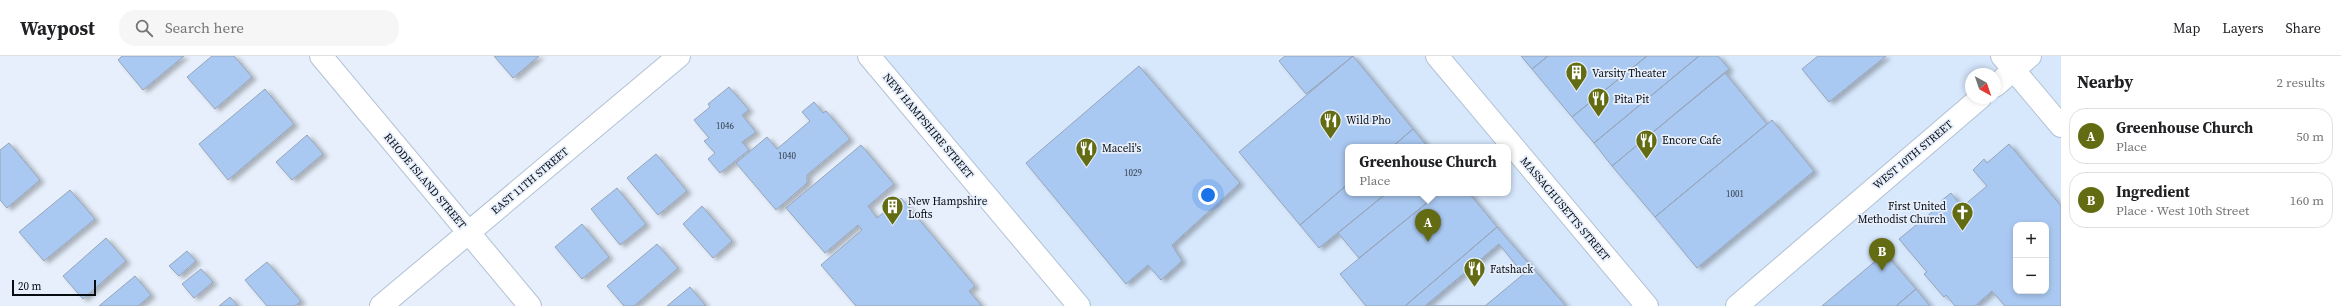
<!DOCTYPE html>
<html lang="en">
<head>
<meta charset="utf-8">
<style>
	body { margin:0; font-family:"Source Serif 4",serif; background:#f6f6f6; color:#202124 }
	.controls { position:absolute; right:12px; bottom:12px; display:grid; overflow:hidden; border-radius:8px; box-shadow:0 2px 6px #0003 }
	.controls button { width:36px; height:36px; display:grid; place-items:center; padding:0; border:0; border-bottom:1px solid #e0e0e0; background:#fff; color:#202124; font:20px sans-serif }
	.compass { position:absolute; left:1965px; top:12px; width:36px; height:36px; border-radius:50%; background:#fff; box-shadow:0 2px 6px #0003; rotate:140deg }
	.scale { position:absolute; left:12px; bottom:10px; width:84px; box-sizing:border-box; padding-left:4px; border:2px solid #070c12; border-top:0; font-size:11px; line-height:14px; white-space:nowrap; color:#070c12; -webkit-text-stroke:3px #e6effb; paint-order:stroke }
	.you { position:absolute; left:1208px; top:139px; width:14px; height:14px; margin:-10px; border:3px solid #fff; border-radius:50%; background:#1a73e8; box-shadow:0 0 0 6px #1a73e833 }
	.badge { display:grid; place-items:center; width:26px; height:26px; border-radius:50%; background:#636c13; color:#fff; font-size:13px; font-weight:700 }
	.pin { position:absolute; translate:-50% -33px; filter:drop-shadow(0 1px 2px #0008) }
	.pin::after { content:''; position:absolute; top:21px; width:14px; height:12px; background:inherit; clip-path:polygon(0 0,100% 0,50% 100%) }
	.popup { position:absolute; left:1345px; top:88px; width:166px; height:52px; box-sizing:border-box; display:grid; place-content:center; border-radius:8px; background:#fff; filter:drop-shadow(0 1px 3px #0005); font-size:13px; white-space:nowrap; color:#757577 }
	.popup b { font-size:15px; color:#202124 }
	.popup::after { content:''; position:absolute; left:50%; top:100%; margin-left:-8px; border:8px solid transparent; border-top-color:#fff }
	.list { margin:0; padding:0; list-style:none }
	h2 { display:flex; justify-content:space-between; align-items:center; height:52px; margin:0; padding:0 16px; font-size:17px }
	h2 small { font-size:13px; font-weight:400; color:#757577 }
	.list li { display:grid; grid-template-columns:26px 1fr auto; gap:12px; align-items:center; box-sizing:border-box; height:56px; margin:0 8px 8px; padding:0 8px; border:1px solid #e0e0e0; border-radius:16px }
	.list b { display:block; font-size:15px; white-space:nowrap }
	.list p { margin:0; font-size:13px; white-space:nowrap; color:#757577 }
	.list em { font-size:13px; font-style:normal; color:#757577 }
	.icon { flex:none; width:22px; height:22px; fill:none; stroke:currentColor; stroke-width:2; stroke-linecap:round; stroke-linejoin:round }
	.map { position:relative; flex:none; width:2061px; height:250px; overflow:hidden }
	header { display:flex; align-items:center; gap:24px; box-sizing:border-box; height:56px; padding:0 20px; background:#fff; border-bottom:1px solid #e0e0e0 }
	header strong { font-size:19px }
	nav { display:flex; gap:22px; margin-inline-start:auto; font-size:14px }
	.search { width:280px; height:36px; background:#f6f6f6; display:flex; align-items:center; gap:10px; box-sizing:border-box; padding:0 14px; border-radius:16px; color:#757577; font-size:15px }
	main { display:flex }
	aside { flex:1; background:#fff }
	.map>svg:first-child { display:block }
	.built { fill:#d7e8fd; fill-rule:evenodd }
	.building { fill:#aac9f2; stroke:#96a4b7; fill-rule:evenodd; filter:url(#shadow) }
	.lines { fill:none; stroke-linecap:round; stroke-linejoin:round }
	.minor-casing { stroke:#b2c1d5; stroke-width:24 }
	.tertiary-casing { stroke:#b2c1d5; stroke-width:24 }
	.secondary-casing { stroke:#b2c1d5; stroke-width:24 }
	.minor { stroke:#fff; stroke-width:22 }
	.tertiary { stroke:#fff; stroke-width:22 }
	.secondary { stroke:#fff; stroke-width:22 }
	.labels { text-anchor:middle; dominant-baseline:central; stroke-width:3.5; stroke-linejoin:round; paint-order:stroke }
	.number-label { font-size:9px; fill:#303b4a }
	.poi-label { font-size:11px; fill:#070c12; stroke:#e6effb; text-anchor:start }
	.street-label { font-size:11px; fill:#070c12; stroke:#e6effb }
</style>
</head>
<body>
<header>
<strong>Waypost</strong>
<div class="search"><svg class="icon" aria-label="search" viewBox="0 0 24 24"><circle cx="10" cy="10" r="6"/><path d="M15 15l6 6"/></svg>Search here</div>
<nav><a>Map</a><a>Layers</a><a>Share</a></nav>
</header>
<main>
<div class="map">
<svg width="2061" height="250" viewBox="0 0 2061 250">
	<defs>
		<filter id="shadow"><feDropShadow dx="4.5" dy="2.5" stdDeviation="2" flood-color="#0004"/></filter>
	</defs>
	<rect width="100%" height="100%" fill="#e6effb"/>
	<!-- built -->
	<path class="built" d="M869 0H2061V250H1079ZM1971 18H1995V42H1971ZM1348 91H1508V137H1348ZM2016 169H2046V235H2016Z"/>
	<!-- building -->
	<path class="building" d="M122 0H184L143 34 118 4Z
		M212 0H234L252 21 215 53 187 21Z
		M494 0H539L513 22Z
		M1285 0H1353L1306 38 1279 5Z
		M1353 0 1413 73 1392 91H1348V128L1300 169 1239 96Z
		M1521 0H1548L1532 13Z
		M1548 0H1647L1572 61 1532 13Z
		M1647 0H1699L1594 87 1572 61Z
		M1699 0H1718L1729 13 1612 110 1594 87Z
		M1818 0H1886L1829 46 1802 13Z
		M1139 10 1240 127 1172 189 1182 205 1161 224 1148 209 1126 228 1026 107Z
		M1725 17 1767 68 1655 161 1612 110Z
		M729 31 749 54 742 59 756 76 742 86 749 94 720 117 708 103 715 97 704 85 709 82 694 64 710 51 708 48Z
		M265 33 294 68 228 124 199 88Z
		M814 46 823 57 826 55 850 83 807 119V127L776 154 736 107 767 81 777 93 810 65 802 56Z
		M1772 64 1814 115 1697 212 1655 161Z
		M1413 73 1428 91H1392Z
		M307 79 323 98 292 124 276 106Z
		M9 87 40 124 7 152 0 144V94Z
		M2009 88 2061 150V250H2005L1992 235 1975 250H1955L1946 239 1944 241 1924 218 1927 216 1899 183 1943 147 1941 145 1951 137 1962 151 1987 130 1973 114 1984 103 1987 107ZM2016 169H2046V235H2016Z
		M861 89 894 128 868 150 877 162 901 142 975 230 969 235 982 250H856L821 209 862 174 858 169 825 197 786 152Z
		M656 98 687 135 658 159 627 122Z
		M1348 128V137H1387L1319 192 1300 169Z
		M617 132 646 168 620 189 591 153Z
		M70 134 95 163 44 205 19 176Z
		M1387 137H1439L1359 202 1338 177Z
		M1439 137H1469L1497 171 1405 250H1366L1340 218Z
		M702 150 732 185 713 202 683 168Z
		M582 168 609 201 582 223 555 191Z
		M1497 171 1566 250H1405Z
		M106 182 126 205 83 243 63 220Z
		M657 188 678 212 634 250H624L607 230Z
		M1499 188 1520 214 1526 216 1485 250H1425Z
		M187 195 196 205 179 220 169 210Z
		M1885 197 1916 233 1896 250H1822Z
		M267 206 301 245 295 250H267L245 224Z
		M201 213 213 226 194 242 182 228Z
		M135 220 151 239 138 250H99Z
		M690 231 706 250H667Z
		M1916 233 1930 250H1896Z
		M230 241 238 250H219Z"/>
	<g class="lines">
		<defs>
			<path id="minor" d="M321 0 530 250
				M1995 30 2030 0
				M1737 250 1980 42"/>
			<path id="tertiary" d="M869 0 1079 250
				M1437 0 1647 250
				M2002 0 2061 70"/>
			<path id="secondary" d="M381 250 679 0"/>
		</defs>
		<!-- minor casing -->
		<use href="#minor" class="minor-casing"/>
		<!-- tertiary casing -->
		<use href="#tertiary" class="tertiary-casing"/>
		<!-- secondary casing -->
		<use href="#secondary" class="secondary-casing"/>
		<!-- minor -->
		<use href="#minor" class="minor"/>
		<!-- tertiary -->
		<use href="#tertiary" class="tertiary"/>
		<!-- secondary -->
		<use href="#secondary" class="secondary"/>
	</g>
	<!-- icons -->
	<defs>
		<symbol id="building-pin" viewBox="-11 -11 22 30"><path d="M0 17L-7.5 6A9.5 9.5 0 1 1 7.5 6Z" fill="#636c13" stroke="#e6effb"/><path d="M-4-6H4V6H1V3H-1V6H-4ZM-2.5-4.3h1.7v1.8h-1.7ZM.8-4.3h1.7v1.8H.8ZM-2.5-1h1.7V.8h-1.7ZM.8-1h1.7V.8H.8Z" fill="#fff"/></symbol>
		<symbol id="restaurant-pin" viewBox="-11 -11 22 30"><path d="M0 17L-7.5 6A9.5 9.5 0 1 1 7.5 6Z" fill="#636c13" stroke="#e6effb"/><path d="M-5-6h1v4h1v-4h1v4h1v-4h1v5L-1.5 .5V6h-2V.5L-5-1ZM5-6V6H3V1.5H1.5Q1.5-4 5-6Z" fill="#fff"/></symbol>
		<symbol id="church-pin" viewBox="-11 -11 22 30"><path d="M0 17L-7.5 6A9.5 9.5 0 1 1 7.5 6Z" fill="#636c13" stroke="#e6effb"/><path d="M-1.2-6h2.4v3.5h3.3v2.4h-3.3V6h-2.4V-.1h-3.3v-2.4h3.3Z" fill="#fff"/></symbol>
	</defs>
	<g fill-rule="evenodd">
		<use href="#building-pin" x="1564" y="4" width="25" height="34"/>
		<use href="#restaurant-pin" x="1586" y="30" width="25" height="34"/>
		<use href="#restaurant-pin" x="1318" y="52" width="25" height="34"/>
		<use href="#restaurant-pin" x="1634" y="72" width="25" height="34"/>
		<use href="#restaurant-pin" x="1074" y="80" width="25" height="34"/>
		<use href="#building-pin" x="880" y="138" width="25" height="34"/>
		<use href="#church-pin" x="1950" y="144" width="25" height="34"/>
		<use href="#restaurant-pin" x="1462" y="200" width="25" height="34"/>
	</g>
	<g class="labels">
		<!-- number labels -->
		<g class="number-label">
			<text x="725" y="70">1046</text>
			<text x="787" y="100">1040</text>
			<text x="1133" y="117">1029</text>
			<text x="1735" y="138">1001</text>
		</g>
		<!-- poi labels -->
		<g class="poi-label">
			<text x="1592" y="17">Varsity Theater</text>
			<text x="1614" y="43">Pita Pit</text>
			<text x="1346" y="64">Wild Pho</text>
			<text x="1662" y="84">Encore Cafe</text>
			<text x="1102" y="92">Maceli's</text>
			<text x="908" y="145">New Hampshire<tspan x="908" dy="13">Lofts</tspan></text>
			<text x="1946" y="150" text-anchor="end">First United<tspan x="1946" dy="13">Methodist Church</tspan></text>
			<text x="1490" y="213">Fatshack</text>
		</g>
		<!-- street labels -->
		<g class="street-label">
			<text transform="translate(928 70) rotate(50)">NEW HAMPSHIRE STREET</text>
			<text transform="translate(1913 99) rotate(-40)">WEST 10TH STREET</text>
			<text transform="translate(425 125) rotate(50)">RHODE ISLAND STREET</text>
			<text transform="translate(530 125) rotate(-40)">EAST 11TH STREET</text>
			<text transform="translate(1565 153) rotate(50)">MASSACHUSETTS STREET</text>
		</g>
	</g>
</svg>
<div class="controls">
<button>+</button>
<button>−</button>
</div>
<svg class="compass" viewBox="-18 -18 36 36"><path d="M0-13l5 13h-10z" fill="#e53935"/><path d="M0 13l5-13h-10z" fill="#757577"/></svg>
<div class="scale">20 m</div>
<div class="you"></div>
<div class="pin badge" style="left:1428px;top:186px">A</div>
<div class="popup"><b>Greenhouse Church</b>Place</div>
<div class="pin badge" style="left:1882px;top:215px">B</div>
</div>
<aside>
<h2>Nearby<small>2 results</small></h2>
<ul class="list">
<li><span class="badge">A</span><div><b>Greenhouse Church</b><p>Place</p></div><em>50 m</em></li>
<li><span class="badge">B</span><div><b>Ingredient</b><p>Place · West 10th Street</p></div><em>160 m</em></li>
</ul>
</aside>
</main>
</body>
</html>
